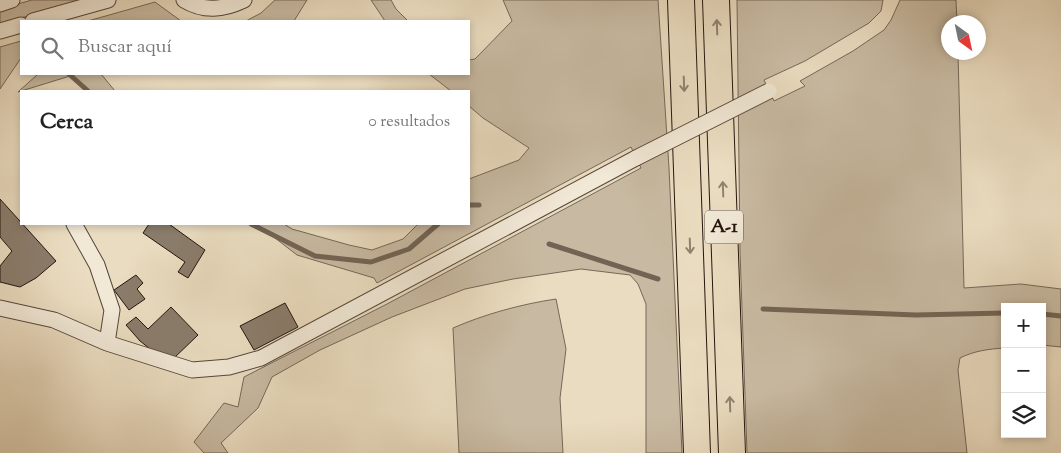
<!DOCTYPE html>
<html lang="es">
<head>
<meta charset="utf-8">
<style>
	body { margin:0; font-family:"Sorts Mill Goudy",serif; background:#f6f6f6; color:#222 }
	.controls { position:absolute; right:15px; bottom:15px; display:grid; overflow:hidden; border-radius:0px; box-shadow:0 2px 8px #0003 }
	.controls button { width:45px; height:45px; display:grid; place-items:center; padding:0; border:0; border-bottom:1px solid #e0e0e0; background:#fff; color:#222; font:25px sans-serif }
	.compass { position:absolute; left:941px; top:15px; width:45px; height:45px; border-radius:50%; background:#fff; box-shadow:0 2px 8px #0003; rotate:147deg }
	.list { margin:0; padding:0; list-style:none }
	h2 { display:flex; justify-content:space-between; align-items:center; height:65px; margin:0; padding:0 20px; font-size:21px }
	h2 small { font-size:16px; font-weight:400; color:#767676 }
	.icon { flex:none; width:28px; height:28px; fill:none; stroke:currentColor; stroke-width:2; stroke-linecap:round; stroke-linejoin:round }
	.map { position:relative; flex:none; width:1061px; height:453px; overflow:hidden }
	.search { position:absolute; background:#fff; box-shadow:0 2px 8px #0003; left:20px; top:20px; width:450px; height:55px; display:flex; align-items:center; gap:12px; box-sizing:border-box; padding:0 18px; border-radius:0px; color:#767676; font-size:19px }
	.panel { position:absolute; background:#fff; box-shadow:0 2px 8px #0003; left:20px; top:90px; width:450px; height:135px; border-radius:0px }
	.map>svg:first-child { display:block }
	.green { fill:#c8baa2; stroke:#766858 }
	.lines { fill:none; stroke-linecap:round; stroke-linejoin:round }
	.stream { stroke:#726454; stroke-width:5 }
	.building { fill:#8a7c6b; stroke:#23150e }
	.street-casing { stroke:#55473a; stroke-width:17 }
	.highway-casing { stroke:#23150e; stroke-width:28 }
	.street { stroke:#f1e8d6; stroke-width:15 }
	.highway { stroke:#eadcc0; stroke-width:26 }
	.street-bridge-casing { stroke:#55473a; stroke-width:17; stroke-linecap:butt }
	.street-bridge { stroke:#f1e8d6; stroke-width:15 }
	.oneway { stroke:#908270 }
	.labels { text-anchor:middle; dominant-baseline:central; stroke-width:5; stroke-linejoin:round; paint-order:stroke }
	.shield { fill:#f1e8d6; stroke:#61544a; stroke-width:1 }
	.shield-label { font-size:19px; font-weight:bold; fill:#23150e }
</style>
</head>
<body>
<div class="map">
<svg width="1061" height="453" viewBox="0 0 1061 453">
	<rect width="100%" height="100%" fill="#eadcc0"/>
	<filter id="stains"><feTurbulence type="fractalNoise" baseFrequency=".004" numOctaves="4"/><feColorMatrix values="0 0 0 0 .2 0 0 0 0 .09 0 0 0 0 .02 0 0 0 .5 -.17"/></filter>
	<radialGradient id="worn" r=".72"><stop offset=".6" stop-color="#630" stop-opacity="0"/><stop offset="1" stop-color="#630" stop-opacity=".3"/></radialGradient>
	<!-- green -->
	<path class="green" d="M32 0H84L0 24V9Z
		M275 0H307L294 21H246L261 13Z
		M371 0H391L396 9 408 21H385Z
		M503 0H658L669 168 682 453H646V304L638 284 630 275 581 269 513 279 465 289 392 317 320 350 272 377 258 408 221 443 228 453H204L194 442 224 403 238 407 244 377 387 304 641 168 631 147 377 283 374 278 297 255 257 224H284L292 229 349 245 372 250 403 239 418 224H469V179L519 160 529 148 483 118 469 106V91H451L429 74H469V60L475 59 512 21Z
		M737 0H883L881 11 869 23 805 61 764 80 774 101 805 86 800 81 853 51 884 30 891 20 900 0H956L957 22H948V52L958 53 964 288 1021 284 1061 289V347L1042 345V307H1005V348C988 349 974 351 960 358L958 370 967 453H747L740 251Z
		M155 2 181 21H88Z
		M21 41V58L0 89V47Z
		M38 74H101L115 91H90L70 76 18 92Z
		M556 299 566 349 560 398 563 453H459L453 328C485 314 522 304 556 299Z"/>
	<g class="lines">
		<!-- stream -->
		<path class="stream" d="M69 74 88 91
			M469 205H479
			M251 224 315 256 371 262 409 249 438 224
			M549 244 658 279
			M763 309 916 315 1005 313
			M1042 314 1061 316"/>
	</g>
	<!-- building -->
	<path class="building" d="M0 199 56 261 36 278 20 287 0 282V266L12 251 0 237Z
		M149 224H169L205 250 188 278 178 272 185 262 143 233Z
		M136 275 143 283 137 289 145 299 129 310 114 290Z
		M285 303 298 327 254 350 240 326Z
		M171 307 198 335 172 360 154 352 140 341 126 325 136 317 148 329Z"/>
	<g class="lines">
		<defs>
			<path id="street" d="M184 0C204 12 223 10 244 0
				M0 4 12 0
				M33 21 108 0
				M0 31 21 25
				M74 224 97 265 112 310 107 343
				M0 308 54 320 107 343 192 370 229 367 261 358 636 158"/>
			<path id="highway" d="M681 0 697 453
				M716 0 732 453"/>
		</defs>
		<!-- street casing -->
		<use href="#street" class="street-casing"/>
		<!-- highway casing -->
		<use href="#highway" class="highway-casing"/>
		<!-- street -->
		<use href="#street" class="street"/>
		<!-- highway -->
		<use href="#highway" class="highway"/>
		<defs>
			<path id="street-bridge" d="M636 158 769 91"/>
		</defs>
		<!-- street-bridge casing -->
		<use href="#street-bridge" class="street-bridge-casing"/>
		<!-- street-bridge -->
		<use href="#street-bridge" class="street-bridge"/>
	</g>
	<!-- one-way arrows -->
	<defs><path id="oneway-shaft" d="M-6 0H5M1.5-3L5.5 0L1.5 3" fill="none" stroke-width="1.6" stroke-linecap="round" stroke-linejoin="round" transform="scale(1.25)"/></defs>
	<g class="oneway">
		<use href="#oneway-shaft" transform="translate(717 27) rotate(-92)"/>
		<use href="#oneway-shaft" transform="translate(684 84) rotate(88)"/>
		<use href="#oneway-shaft" transform="translate(723 189) rotate(-92)"/>
		<use href="#oneway-shaft" transform="translate(690 246) rotate(88)"/>
		<use href="#oneway-shaft" transform="translate(730 404) rotate(-92)"/>
	</g>
	<g class="labels">
		<!-- shield labels -->
		<rect class="shield" x="705" y="210.5" width="38" height="33" rx="4"/>
		<g class="shield-label">
			<text x="724" y="227">A-1</text>
		</g>
	</g>
	<rect width="100%" height="100%" filter="url(#stains)"/>
	<rect width="100%" height="100%" fill="url(#worn)"/>
</svg>
<div class="controls">
<button>+</button>
<button>−</button>
<button><svg class="icon" aria-label="layers" viewBox="0 0 24 24"><path d="M12 4l9 5-9 5-9-5zM3 14l9 5 9-5"/></svg></button>
</div>
<svg class="compass" viewBox="-18 -18 36 36"><path d="M0-13l5 13h-10z" fill="#e53935"/><path d="M0 13l5-13h-10z" fill="#767676"/></svg>
<div class="search"><svg class="icon" aria-label="search" viewBox="0 0 24 24"><circle cx="10" cy="10" r="6"/><path d="M15 15l6 6"/></svg>Buscar aquí</div>
<section class="panel">
<h2>Cerca<small>0 resultados</small></h2>
<ul class="list">
</ul>
</section>
</div>
</body>
</html>
